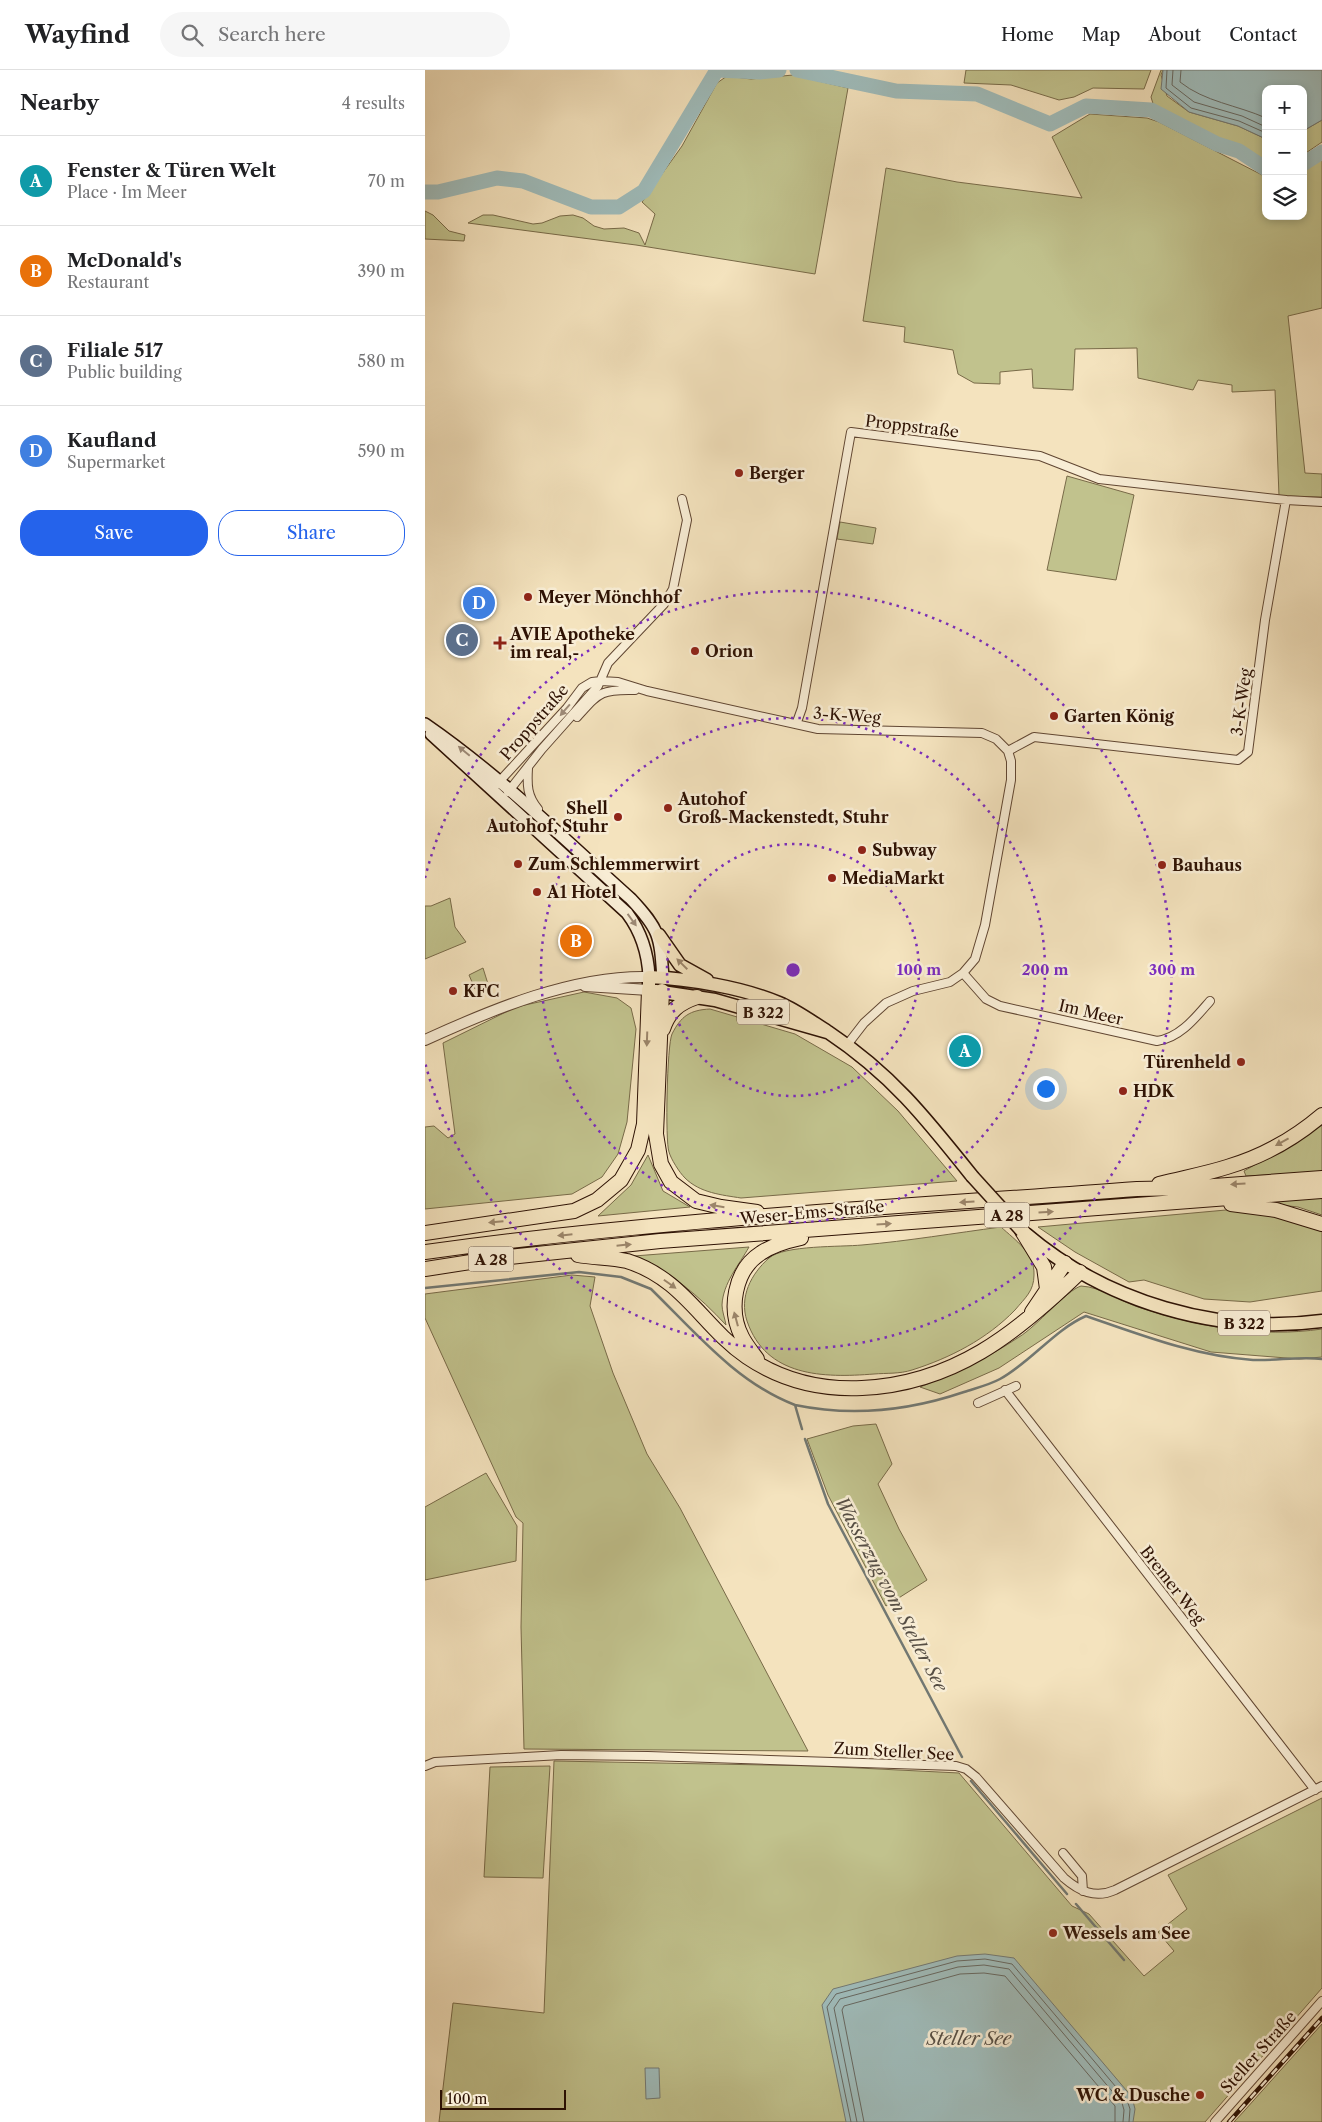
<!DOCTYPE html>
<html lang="en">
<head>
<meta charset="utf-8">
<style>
	body { margin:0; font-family:"Libre Caslon Text",serif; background:#f6f6f6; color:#202124 }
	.controls { position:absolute; right:15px; top:15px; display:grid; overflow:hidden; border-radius:10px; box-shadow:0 2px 8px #0003 }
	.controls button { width:45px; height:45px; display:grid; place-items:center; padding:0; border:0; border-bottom:1px solid #e0e0e0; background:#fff; color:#202124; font:25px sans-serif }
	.scale { position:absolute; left:15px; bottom:12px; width:126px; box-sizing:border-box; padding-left:5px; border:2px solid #2e1204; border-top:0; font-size:14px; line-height:18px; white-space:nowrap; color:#2e1204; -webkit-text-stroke:4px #f8edd5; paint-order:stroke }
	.you { position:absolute; left:620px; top:1018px; width:18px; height:18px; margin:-12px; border:4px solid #fff; border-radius:50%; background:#1a73e8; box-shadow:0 0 0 8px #1a73e833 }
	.badge { display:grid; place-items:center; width:32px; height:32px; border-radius:50%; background:#2563eb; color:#fff; font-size:16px; font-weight:700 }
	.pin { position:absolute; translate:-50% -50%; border:2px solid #fff; box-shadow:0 1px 5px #0006 }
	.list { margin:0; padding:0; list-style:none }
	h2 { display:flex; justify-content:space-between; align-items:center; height:65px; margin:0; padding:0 20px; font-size:21px }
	h2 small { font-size:16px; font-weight:400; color:#757577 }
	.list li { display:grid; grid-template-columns:32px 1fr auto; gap:15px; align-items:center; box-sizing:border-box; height:90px; padding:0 20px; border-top:1px solid #e0e0e0 }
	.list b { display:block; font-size:19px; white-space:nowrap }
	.list p { margin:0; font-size:16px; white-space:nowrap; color:#757577 }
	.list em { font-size:16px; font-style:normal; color:#757577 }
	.actions { display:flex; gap:10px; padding:15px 20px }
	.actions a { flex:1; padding:11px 0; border:1px solid #2563eb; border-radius:20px; text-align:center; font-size:18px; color:#2563eb }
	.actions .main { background:#2563eb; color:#fff }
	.icon { flex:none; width:28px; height:28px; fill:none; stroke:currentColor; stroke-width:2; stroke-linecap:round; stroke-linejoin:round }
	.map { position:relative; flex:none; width:897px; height:2052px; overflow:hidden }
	header { display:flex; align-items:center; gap:30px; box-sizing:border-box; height:70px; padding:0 25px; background:#fff; border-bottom:1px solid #e0e0e0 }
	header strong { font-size:24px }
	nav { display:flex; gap:28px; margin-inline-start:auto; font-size:18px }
	.search { width:350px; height:45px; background:#f6f6f6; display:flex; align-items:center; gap:12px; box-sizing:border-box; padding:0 18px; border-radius:28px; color:#757577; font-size:19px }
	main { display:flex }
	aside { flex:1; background:#fff }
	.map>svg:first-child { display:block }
	.green { fill:#c1c28d; stroke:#786a48 }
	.water { fill:#9fbcbb; stroke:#727872 }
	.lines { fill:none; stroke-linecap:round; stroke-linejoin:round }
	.shore { stroke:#666760; stroke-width:1 }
	.stream { stroke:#727872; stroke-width:2.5 }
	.river { stroke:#9fbcbb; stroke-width:15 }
	.minor-casing { stroke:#604632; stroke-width:10 }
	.tertiary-casing { stroke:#604632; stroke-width:12 }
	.secondary-casing { stroke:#2e1204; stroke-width:14 }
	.primary-casing { stroke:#2e1204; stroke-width:15 }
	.motorway-casing { stroke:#2e1204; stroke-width:16 }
	.minor { stroke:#f8edd5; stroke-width:8 }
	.tertiary { stroke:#f8edd5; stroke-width:10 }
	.secondary { stroke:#f8edd5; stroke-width:11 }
	.primary { stroke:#f4e3be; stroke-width:12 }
	.motorway { stroke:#f4e3be; stroke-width:14 }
	.rail-casing { stroke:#2e1204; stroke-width:4.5 }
	.rail { stroke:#f8edd5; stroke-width:2.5; stroke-dasharray:8; stroke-linecap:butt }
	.primary-bridge-casing { stroke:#2e1204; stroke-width:15; stroke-linecap:butt }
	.primary-bridge { stroke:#f4e3be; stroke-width:12 }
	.oneway { fill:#9d8a77 }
	.oneway2 { fill:#9b856a }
	.ring { fill:none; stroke:#7b2cbf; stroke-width:2.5; stroke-dasharray:2.5 5 }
	.poi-dot { fill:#8f2418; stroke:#f8edd5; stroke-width:2 }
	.labels { text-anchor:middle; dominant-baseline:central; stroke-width:5; stroke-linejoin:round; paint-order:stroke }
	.shield { fill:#f8edd5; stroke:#6b5443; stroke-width:1 }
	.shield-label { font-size:15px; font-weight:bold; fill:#2e1204 }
	.street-label { font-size:16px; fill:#2e1204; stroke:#f8edd5 }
	.poi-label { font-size:16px; font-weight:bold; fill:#2e1204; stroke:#f8edd5; text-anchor:start }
	.water-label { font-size:18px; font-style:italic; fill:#564e44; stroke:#f8edd5 }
	.centre { fill:#7b2cbf; stroke:#f8edd5; stroke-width:2.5 }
	.ring-label { font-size:15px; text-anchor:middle; font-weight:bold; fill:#7b2cbf; stroke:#f8edd5; stroke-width:5; stroke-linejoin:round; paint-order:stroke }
</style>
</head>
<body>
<header>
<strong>Wayfind</strong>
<div class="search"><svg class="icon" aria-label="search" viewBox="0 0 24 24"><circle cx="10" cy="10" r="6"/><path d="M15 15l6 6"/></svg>Search here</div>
<nav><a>Home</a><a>Map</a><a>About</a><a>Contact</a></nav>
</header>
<main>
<aside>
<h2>Nearby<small>4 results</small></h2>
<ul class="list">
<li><span class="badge" style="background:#0f9aa8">A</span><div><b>Fenster &amp; Türen Welt</b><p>Place · Im Meer</p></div><em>70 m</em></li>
<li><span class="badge" style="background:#e8710a">B</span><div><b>McDonald's</b><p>Restaurant</p></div><em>390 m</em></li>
<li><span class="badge" style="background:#5c6f8a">C</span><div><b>Filiale 517</b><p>Public building</p></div><em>580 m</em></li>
<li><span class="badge" style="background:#3f7fe0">D</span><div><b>Kaufland</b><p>Supermarket</p></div><em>590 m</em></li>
</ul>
<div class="actions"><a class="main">Save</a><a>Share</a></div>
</aside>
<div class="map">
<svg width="897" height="2052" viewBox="0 0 897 2052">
	<rect width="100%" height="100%" fill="#f4e3be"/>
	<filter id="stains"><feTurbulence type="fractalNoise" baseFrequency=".004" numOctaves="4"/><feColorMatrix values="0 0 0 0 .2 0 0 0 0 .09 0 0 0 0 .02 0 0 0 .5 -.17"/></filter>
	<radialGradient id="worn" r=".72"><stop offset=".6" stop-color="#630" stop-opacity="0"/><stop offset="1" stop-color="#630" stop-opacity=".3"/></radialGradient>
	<!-- green -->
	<path class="green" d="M541 0H726L719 19 668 18 649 27 634 30 586 15 539 13Z
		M736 0H738L736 5 742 26 764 42 813 56 841 69V96L804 74 763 58 729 37 726 27Z
		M368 5 423 18 390 204 211 175 43 153 58 145H68L108 154 117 153 135 146 148 145 158 148 169 156 179 159 199 158 214 163 220 175 230 144 217 132 257 76 292 13 302 6 326 9Z
		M665 44 722 48 734 52 841 107V146H878V100L897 88V238L863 246 880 403 897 404V427L854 426 850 320 807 322V315L773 310 768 320 713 308 712 278 650 279 648 320 608 318 607 299 575 302V314L549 313 533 304 528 280 479 272 480 257 438 251 461 98 532 112 657 128 627 67Z
		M897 50V72L878 85V61Z
		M0 141 8 145 24 161 40 165 39 171 0 169Z
		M642 406 709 425 691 510 622 500Z
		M415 452 451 458 448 474 412 469Z
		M25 828 30 857 41 872 0 889V836H6Z
		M58 898 63 914 50 919 44 905Z
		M159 922 192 928 206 938 211 959 202 1052 193 1084 177 1107 147 1124 0 1139V1057L9 1056 23 1068 30 1064 18 973 91 937Z
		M285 939 370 964 427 997 473 1041 532 1111 316 1128C297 1125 275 1123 260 1108 254 1102 246 1089 244 1082 240 1071 242 975 247 964 256 946 265 940 285 939Z
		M897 1053V1102L821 1106 819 1101 884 1064Z
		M223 1085 238 1121 265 1137 173 1146 206 1115Z
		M897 1127V1145L873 1137 829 1132Z
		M801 1140 832 1141 864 1147 897 1161V1221L825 1232 779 1229 719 1210 704 1212 650 1182 613 1157Z
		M576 1157C590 1170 610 1183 609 1205 609 1221 600 1228 590 1240 562 1269 525 1288 487 1300 475 1304 461 1303 449 1304 398 1308 341 1307 322 1251 314 1227 326 1204 344 1188 359 1175 416 1177 437 1175 483 1171 530 1163 576 1157Z
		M324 1177C314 1195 298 1213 297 1235 297 1241 300 1249 301 1255 274 1226 246 1202 209 1186Z
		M147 1205 170 1207 165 1236 188 1303 222 1384 255 1438 383 1681 99 1679 96 1557 98 1453 91 1447 0 1248V1224Z
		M656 1216C677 1217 696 1232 716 1238 775 1257 835 1268 897 1259V1287L874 1289 786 1282 659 1242 574 1298 515 1324 495 1317C530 1303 563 1288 594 1267 611 1257 642 1220 656 1216Z
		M451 1354 467 1394 453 1414 474 1459 502 1510 461 1536 403 1425 382 1369 428 1356Z
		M61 1403 92 1456 91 1491 0 1510V1437Z
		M129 1691 393 1696 534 1703 647 1836 664 1844 719 1906 749 1881 733 1862 762 1839 743 1805 897 1728V1918L780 2052H14L28 1933 119 1943Z
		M125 1696 118 1808 59 1807 65 1697Z
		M897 1954V2052H809L820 2040Z"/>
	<!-- water -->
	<path class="water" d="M738 0H897V50L878 61V19H841V69L813 56 764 42 736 19Z
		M560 1884 589 1888 707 2027 710 2039 708 2052H421L397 1935 408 1919 532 1886Z
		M220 1998H234L235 2028 221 2029Z"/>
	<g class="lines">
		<!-- shore -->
		<path class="shore" d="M742 0 741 18 766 38 814 51 841 63
			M748 0 747 15 769 32 817 46 841 57
			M756 0 755 12C780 32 812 35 841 48
			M426 2052 402 1937 411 1924 532 1891 560 1889 587 1894 702 2030 705 2039 704 2052
			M432 2052 409 1938 415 1929 533 1897 559 1895 584 1899 697 2033 699 2040 698 2052
			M439 2052 417 1940 419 1936 535 1904 559 1903 580 1906 690 2036V2052"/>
		<!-- stream -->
		<path class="stream" d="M0 1218 154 1202 196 1207 226 1219C270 1262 312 1313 370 1335L377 1359
			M370 1335C428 1347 483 1341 539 1322 551 1318 564 1315 575 1309 606 1292 629 1260 661 1246 716 1265 770 1286 828 1290 851 1291 875 1286 897 1289
			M380 1369 403 1434 537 1687
			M546 1711 642 1824
			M651 1834 699 1890"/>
		<!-- river -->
		<path class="river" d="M372 0 471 21 552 24 625 54 661 36 726 40 792 74 814 81 841 99
			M878 94 897 82
			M0 122H13L72 108 98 111 166 137H194L219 121 292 0 335 2 354 0"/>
		<defs>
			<path id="minor" d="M152 647C174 623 175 619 210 620
				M372 652 377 638 426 362 615 386 674 409 861 430 897 432
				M103 698C102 715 102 726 113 739
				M72 714 142 638 157 618 167 612 176 611 193 612 222 621 393 659 557 663 571 669 583 681 609 667 813 690 823 682 840 550 861 430
				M83 722 117 679 173 616 183 593 239 534 248 519 262 450 257 429
				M538 903 561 929 575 936 732 971C755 968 771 947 785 931
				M422 975 439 953 461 933 488 921 525 912 538 903 550 889 560 855 586 710V691L583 681
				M580 1320 890 1720
				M553 1333 591 1316
				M0 1696 10 1692 136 1685 223 1686 531 1696 541 1699 551 1707 639 1808C654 1821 670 1829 690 1820L897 1716
				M638 1783 657 1806 658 1821
				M790 2052 897 1931"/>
			<path id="tertiary" d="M160 916 224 920
				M0 970C68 939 149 905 224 907"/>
			<path id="secondary" d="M0 654C74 705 139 769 206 829 235 860 235 866 238 908
				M6 664 202 843C217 863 223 883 224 907"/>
			<path id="primary" d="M234 865 255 895 282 910
				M402 962 290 930 224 920V907C265 909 316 917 354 933 371 940 387 952 403 962 466 1004 500 1047 547 1106
				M601 1164C681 1232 793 1265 897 1251"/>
			<path id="motorway" d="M237 921 231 1064 236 1094 246 1112 271 1131 296 1137 332 1142
				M238 959C244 941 254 933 272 927
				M734 1114C757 1108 780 1104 802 1097 836 1087 870 1068 897 1045
				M806 1134 851 1140 897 1154
				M597 1161 619 1197 622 1219
				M0 1163 149 1141 172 1130 196 1110 213 1080 219 1054 224 920
				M0 1182C236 1149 474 1137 712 1119L762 1118 897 1108
				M153 1185C169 1188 186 1187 202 1191 259 1209 277 1256 322 1287 356 1310 395 1320 437 1318 528 1314 591 1264 655 1202
				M0 1199 65 1189 235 1171 897 1121
				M607 1242 640 1193
				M332 1289C327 1282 321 1275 317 1267 303 1240 309 1200 336 1183 348 1175 362 1171 376 1168"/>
		</defs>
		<!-- minor casing -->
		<use href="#minor" class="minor-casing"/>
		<!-- tertiary casing -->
		<use href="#tertiary" class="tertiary-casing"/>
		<!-- secondary casing -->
		<use href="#secondary" class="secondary-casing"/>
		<!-- primary casing -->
		<use href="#primary" class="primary-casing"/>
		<!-- motorway casing -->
		<use href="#motorway" class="motorway-casing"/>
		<!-- minor -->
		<use href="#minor" class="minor"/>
		<!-- tertiary -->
		<use href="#tertiary" class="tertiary"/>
		<!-- secondary -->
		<use href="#secondary" class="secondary"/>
		<!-- primary -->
		<use href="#primary" class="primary"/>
		<!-- motorway -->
		<use href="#motorway" class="motorway"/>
		<defs>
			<path id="rail" d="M804 2052 897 1948"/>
		</defs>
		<!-- rail casing -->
		<use href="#rail" class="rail-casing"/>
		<!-- rail -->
		<use href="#rail" class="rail"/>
		<defs>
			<path id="primary-bridge" d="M547 1106 597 1161"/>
		</defs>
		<!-- primary-bridge casing -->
		<use href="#primary-bridge" class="primary-bridge-casing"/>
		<!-- primary-bridge -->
		<use href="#primary-bridge" class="primary-bridge"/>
	</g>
	<!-- one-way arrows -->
	<defs><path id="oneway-solid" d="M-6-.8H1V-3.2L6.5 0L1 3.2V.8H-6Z" transform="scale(1.25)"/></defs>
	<g class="oneway">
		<use href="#oneway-solid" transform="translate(140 640) rotate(131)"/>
		<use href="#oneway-solid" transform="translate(39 681) rotate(-140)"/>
		<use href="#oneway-solid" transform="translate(207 850) rotate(54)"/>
	</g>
	<g class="oneway2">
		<use href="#oneway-solid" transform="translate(257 894) rotate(-135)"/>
		<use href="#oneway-solid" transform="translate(222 969) rotate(92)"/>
		<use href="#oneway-solid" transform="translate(857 1072) rotate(151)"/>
		<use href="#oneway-solid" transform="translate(813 1114) rotate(176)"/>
		<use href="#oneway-solid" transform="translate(542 1132) rotate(176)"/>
		<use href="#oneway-solid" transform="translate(292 1136) rotate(-171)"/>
		<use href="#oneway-solid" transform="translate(621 1142) rotate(-4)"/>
		<use href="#oneway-solid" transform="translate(71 1152) rotate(175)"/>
		<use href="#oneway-solid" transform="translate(459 1154) rotate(-4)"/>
		<use href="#oneway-solid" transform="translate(140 1165) rotate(174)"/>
		<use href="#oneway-solid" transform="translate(199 1175) rotate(-6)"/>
		<use href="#oneway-solid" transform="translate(245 1214) rotate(35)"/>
		<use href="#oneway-solid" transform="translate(311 1249) rotate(-105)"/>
	</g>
	<!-- distance rings -->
	<g class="ring">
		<circle cx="368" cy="900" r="126"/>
		<circle cx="368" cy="900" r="252"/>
		<path d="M0 808A379 379 0 1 1 0 992"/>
	</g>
	<!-- markers -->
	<g class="poi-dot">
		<circle cx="314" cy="403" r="5"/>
		<circle cx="103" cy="527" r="5"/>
		<path d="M72.5 565.5h5v5h5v5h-5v5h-5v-5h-5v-5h5z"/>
		<circle cx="270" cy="581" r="5"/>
		<circle cx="629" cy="646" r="5"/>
		<circle cx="243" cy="738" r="5"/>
		<circle cx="193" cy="747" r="5"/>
		<circle cx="437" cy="780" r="5"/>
		<circle cx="93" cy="794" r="5"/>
		<circle cx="737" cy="795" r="5"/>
		<circle cx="407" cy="808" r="5"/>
		<circle cx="112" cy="822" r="5"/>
		<circle cx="28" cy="921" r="5"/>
		<circle cx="816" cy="992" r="5"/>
		<circle cx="698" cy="1021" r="5"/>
		<circle cx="628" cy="1863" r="5"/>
		<circle cx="775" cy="2025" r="5"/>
	</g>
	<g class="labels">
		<!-- shield labels -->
		<g class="shield">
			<rect x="312" y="929.5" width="52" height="25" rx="4"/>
			<rect x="559.5" y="1132.5" width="45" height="25" rx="4"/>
			<rect x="43.5" y="1176.5" width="45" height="25" rx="4"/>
			<rect x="793" y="1240.5" width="52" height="25" rx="4"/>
		</g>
		<g class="shield-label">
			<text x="338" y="942">B 322</text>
			<text x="582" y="1145">A 28</text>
			<text x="66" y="1189">A 28</text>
			<text x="819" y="1253">B 322</text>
		</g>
		<!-- street labels -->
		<g class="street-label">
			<text transform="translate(487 356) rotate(7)">Proppstraße</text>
			<text transform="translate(816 632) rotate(-82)">3-K-Weg</text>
			<text transform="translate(422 645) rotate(4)">3-K-Weg</text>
			<text transform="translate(109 652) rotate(-49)">Proppstraße</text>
			<text transform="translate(666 942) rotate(13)">Im Meer</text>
			<text transform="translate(387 1142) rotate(-5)">Weser-Ems-Straße</text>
			<text transform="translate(748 1515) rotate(52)">Bremer Weg</text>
			<text transform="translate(469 1681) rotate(3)">Zum Steller See</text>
			<text transform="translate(833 1982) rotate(-48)">Steller Straße</text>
		</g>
		<!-- poi labels -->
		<g class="poi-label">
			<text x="324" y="403">Berger</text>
			<text x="113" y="527">Meyer Mönchhof</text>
			<text x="85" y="564">AVIE Apotheke<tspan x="85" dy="18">im real,-</tspan></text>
			<text x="280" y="581">Orion</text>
			<text x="639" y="646">Garten König</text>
			<text x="253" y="729">Autohof<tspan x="253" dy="18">Groß-Mackenstedt, Stuhr</tspan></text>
			<text x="183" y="738" text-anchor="end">Shell<tspan x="183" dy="18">Autohof, Stuhr</tspan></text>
			<text x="447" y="780">Subway</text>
			<text x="103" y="794">Zum Schlemmerwirt</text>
			<text x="747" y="795">Bauhaus</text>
			<text x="417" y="808">MediaMarkt</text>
			<text x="122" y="822">A1 Hotel</text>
			<text x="38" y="921">KFC</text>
			<text x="806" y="992" text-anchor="end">Türenheld</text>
			<text x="708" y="1021">HDK</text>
			<text x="638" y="1863">Wessels am See</text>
			<text x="765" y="2025" text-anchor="end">WC &amp; Dusche</text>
		</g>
		<!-- water labels -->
		<g class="water-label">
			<text transform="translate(466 1524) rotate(62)">Wasserzug vom Steller See</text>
			<text x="544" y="1969">Steller See</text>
		</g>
	</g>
	<circle cx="368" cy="900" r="8" class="centre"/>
	<g class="ring-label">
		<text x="494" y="905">100 m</text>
		<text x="620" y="905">200 m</text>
		<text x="747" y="905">300 m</text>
	</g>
	<rect width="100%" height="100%" filter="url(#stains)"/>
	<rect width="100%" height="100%" fill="url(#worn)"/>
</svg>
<div class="controls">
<button>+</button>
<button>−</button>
<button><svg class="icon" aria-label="layers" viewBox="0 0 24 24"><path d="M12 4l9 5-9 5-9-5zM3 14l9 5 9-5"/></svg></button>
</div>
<div class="scale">100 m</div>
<div class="you"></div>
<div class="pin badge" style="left:540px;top:981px;background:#0f9aa8">A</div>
<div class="pin badge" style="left:151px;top:871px;background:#e8710a">B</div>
<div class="pin badge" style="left:37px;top:570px;background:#5c6f8a">C</div>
<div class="pin badge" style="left:54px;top:533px;background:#3f7fe0">D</div>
</div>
</main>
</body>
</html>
